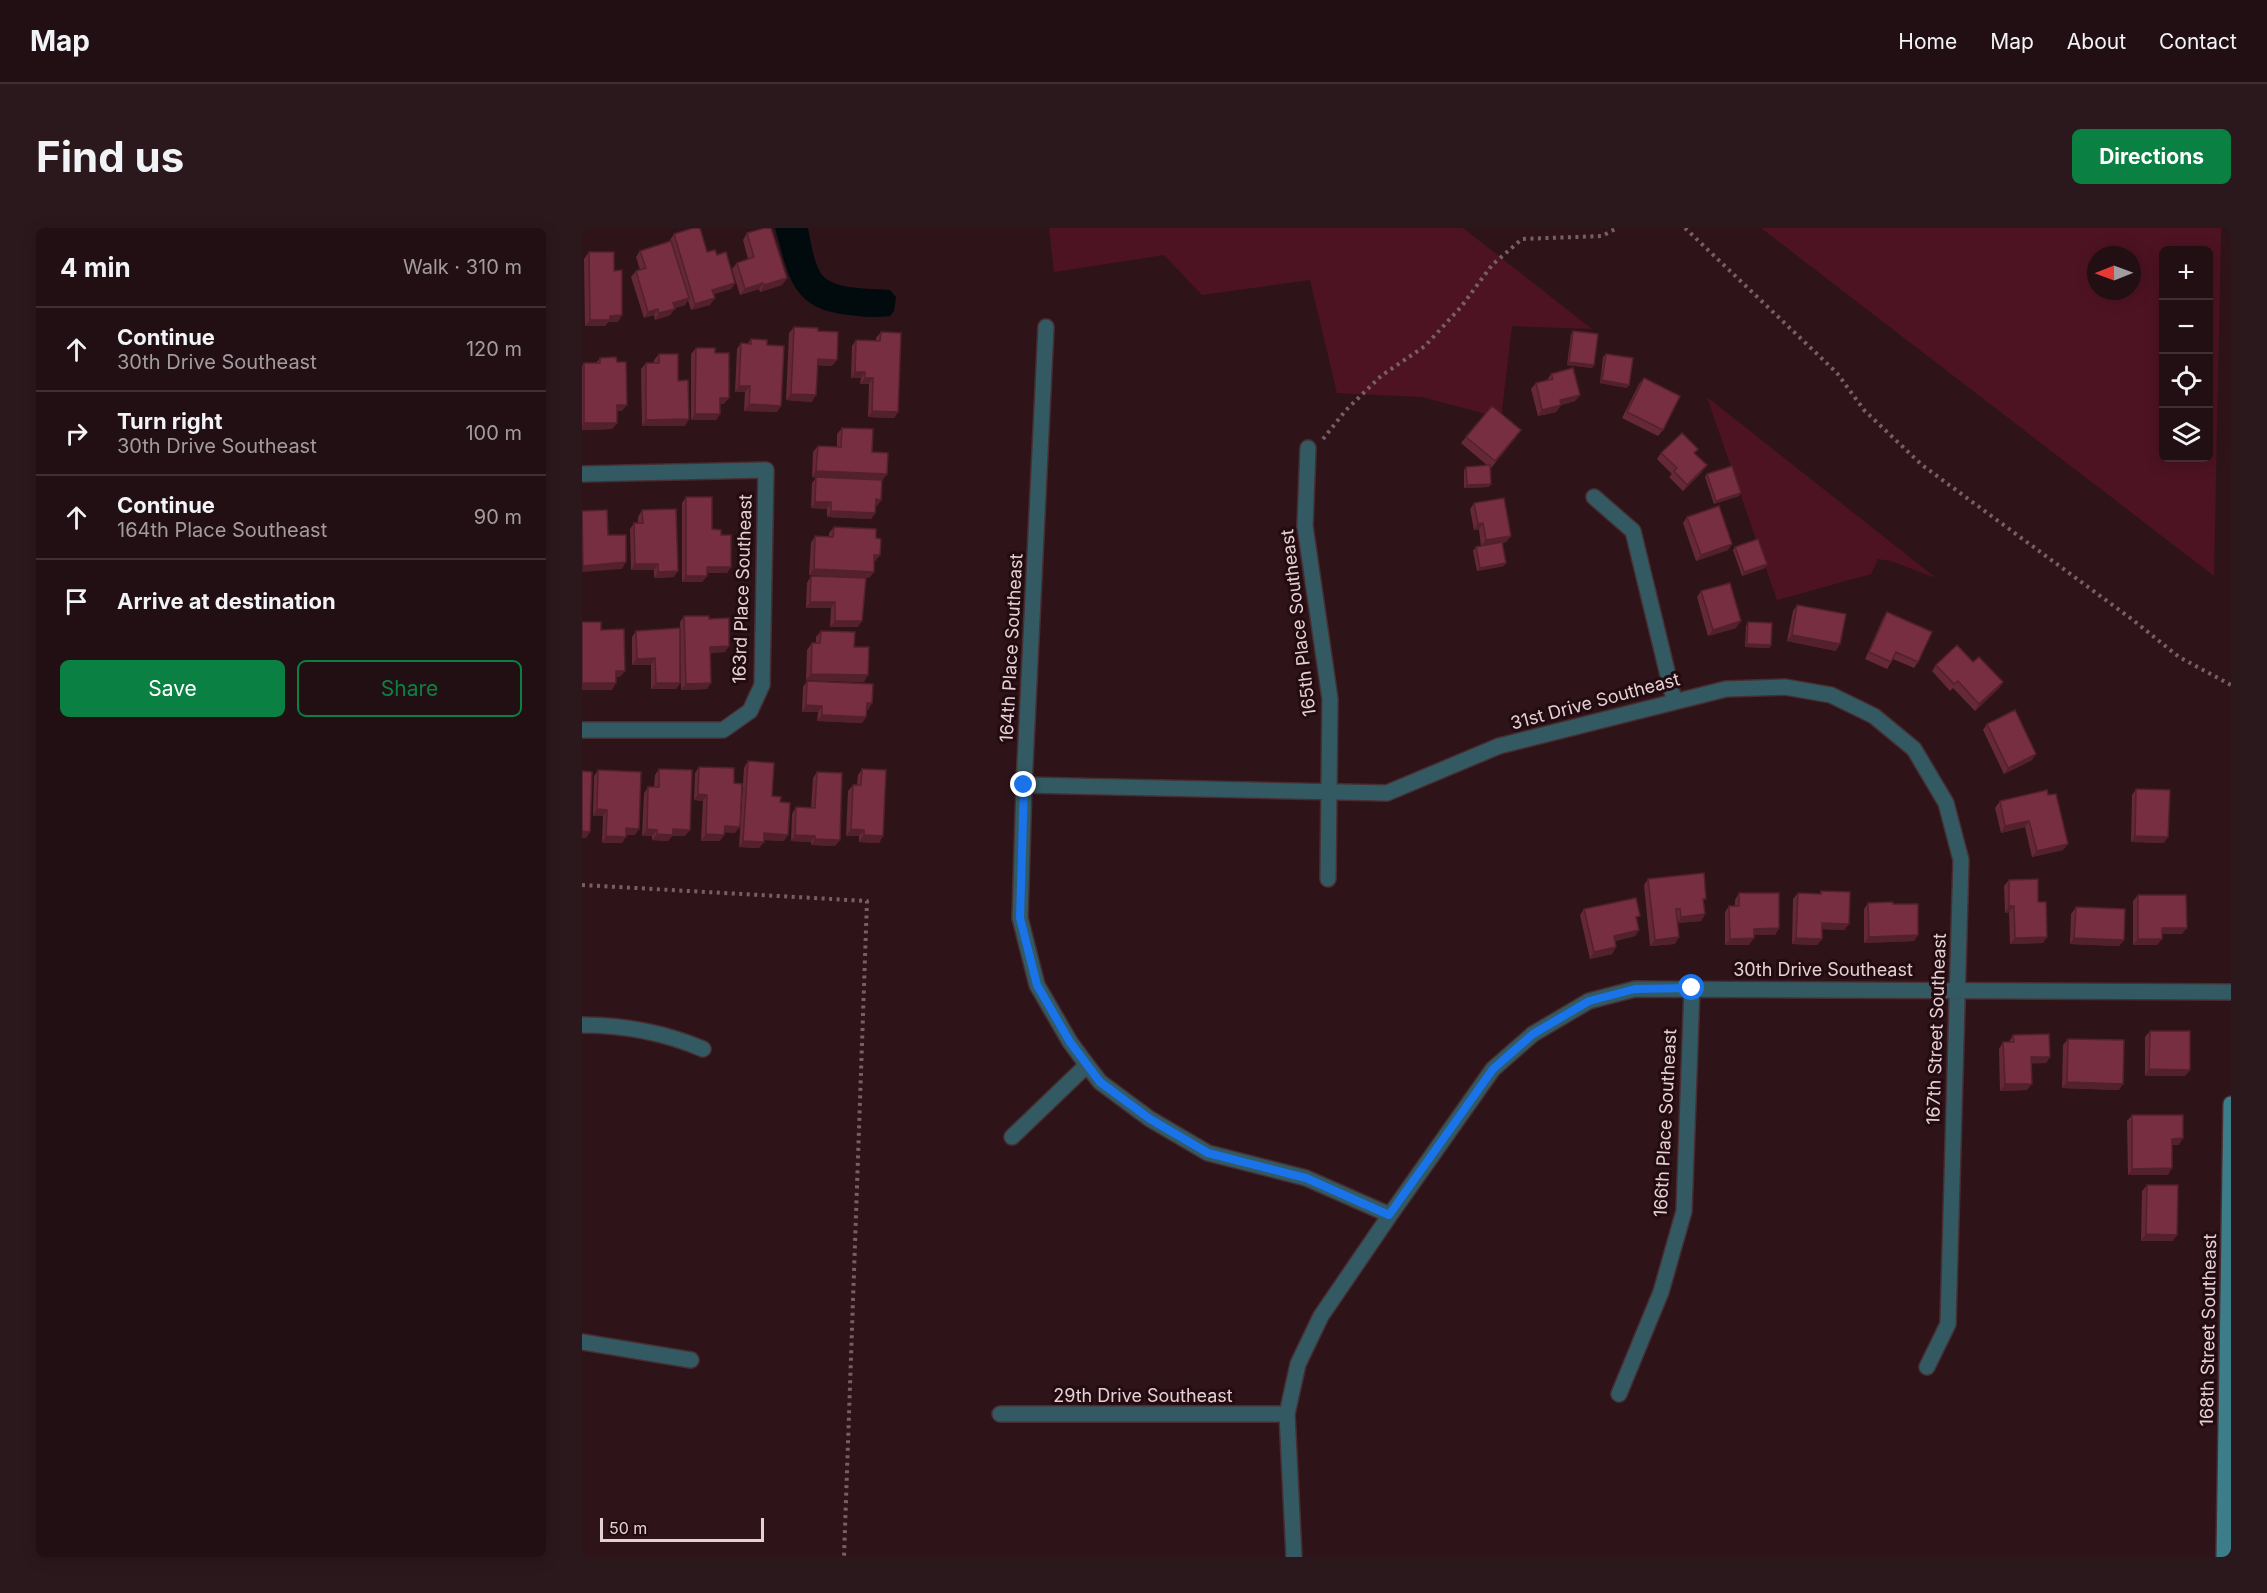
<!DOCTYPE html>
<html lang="en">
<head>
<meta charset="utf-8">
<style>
	body { margin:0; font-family:Inter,sans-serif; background:#2a181c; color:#f1f3f6 }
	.controls { position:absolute; right:18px; top:18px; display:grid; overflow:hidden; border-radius:9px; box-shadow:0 3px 15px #0003 }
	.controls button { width:54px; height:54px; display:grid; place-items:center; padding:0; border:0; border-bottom:2px solid #3f2f33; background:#220f13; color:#f1f3f6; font:30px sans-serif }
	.compass { position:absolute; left:1505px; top:18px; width:54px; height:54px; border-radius:50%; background:#220f13; box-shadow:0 3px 15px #0003; rotate:269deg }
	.scale { position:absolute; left:18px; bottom:15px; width:164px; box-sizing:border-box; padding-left:6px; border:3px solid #e3d1d3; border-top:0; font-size:16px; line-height:21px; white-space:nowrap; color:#e3d1d3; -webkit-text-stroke:4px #230b11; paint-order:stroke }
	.stop { position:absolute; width:18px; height:18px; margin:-14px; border:4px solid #1a73e8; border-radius:50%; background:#fff }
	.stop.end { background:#1a73e8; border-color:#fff; box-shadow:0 2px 6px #0008 }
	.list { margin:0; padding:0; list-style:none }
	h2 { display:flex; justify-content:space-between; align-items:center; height:78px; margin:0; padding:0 24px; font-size:26px }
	h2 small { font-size:20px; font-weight:400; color:#a29ca0 }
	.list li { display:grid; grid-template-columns:39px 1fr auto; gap:18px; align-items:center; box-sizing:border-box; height:84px; padding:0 24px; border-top:2px solid #3f2f33 }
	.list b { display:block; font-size:22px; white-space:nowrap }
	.list p { margin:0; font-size:20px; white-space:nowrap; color:#a29ca0 }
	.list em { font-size:20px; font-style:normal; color:#a29ca0 }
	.actions { display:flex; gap:12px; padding:18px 24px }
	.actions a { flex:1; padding:14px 0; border:2px solid #0b8043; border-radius:9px; text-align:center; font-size:21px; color:#0b8043 }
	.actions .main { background:#0b8043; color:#fff }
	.icon { flex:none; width:33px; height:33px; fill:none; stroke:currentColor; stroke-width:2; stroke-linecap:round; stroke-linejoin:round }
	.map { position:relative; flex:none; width:1649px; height:1329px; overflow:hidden; border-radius:9px }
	header { display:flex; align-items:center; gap:36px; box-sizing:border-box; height:84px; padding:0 30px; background:#220f13; border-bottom:2px solid #3f2f33 }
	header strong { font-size:28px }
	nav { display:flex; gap:33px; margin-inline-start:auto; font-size:21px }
	.intro { display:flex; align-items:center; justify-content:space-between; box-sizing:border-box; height:144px; padding:0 36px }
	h1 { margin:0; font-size:42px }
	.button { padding:15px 27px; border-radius:9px; background:#0b8043; color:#fff; font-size:21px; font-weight:700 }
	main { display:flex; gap:36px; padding:0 36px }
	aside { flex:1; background:#220f13; border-radius:9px; box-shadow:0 3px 15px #0003 }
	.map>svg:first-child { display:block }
	.green { fill:#4e1323; fill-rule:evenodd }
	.water { fill:#010a0d }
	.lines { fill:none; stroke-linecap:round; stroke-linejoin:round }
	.street-casing { stroke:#472e33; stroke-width:18 }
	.secondary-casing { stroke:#472e33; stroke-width:18 }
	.path { stroke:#776064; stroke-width:4; stroke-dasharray:3 4.5; stroke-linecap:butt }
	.street { stroke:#335a62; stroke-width:15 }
	.secondary { stroke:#3b7d89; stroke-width:15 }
	.wall { fill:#652837 }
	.shaded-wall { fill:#53202d }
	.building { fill:#762e40; stroke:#53202d; stroke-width:1.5 }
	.route { stroke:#1a73e8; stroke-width:8 }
	.labels { text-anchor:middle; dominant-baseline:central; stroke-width:6; stroke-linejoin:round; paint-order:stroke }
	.street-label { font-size:18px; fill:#e3d1d3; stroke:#230b11 }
</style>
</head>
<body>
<header>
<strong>Map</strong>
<nav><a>Home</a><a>Map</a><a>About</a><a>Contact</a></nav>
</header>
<div class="intro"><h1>Find us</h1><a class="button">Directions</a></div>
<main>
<aside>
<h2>4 min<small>Walk · 310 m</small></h2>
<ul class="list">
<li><svg class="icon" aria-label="ahead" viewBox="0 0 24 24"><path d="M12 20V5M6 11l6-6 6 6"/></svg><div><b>Continue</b><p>30th Drive Southeast</p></div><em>120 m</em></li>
<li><svg class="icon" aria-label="right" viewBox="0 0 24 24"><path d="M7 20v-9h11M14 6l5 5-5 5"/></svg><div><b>Turn right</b><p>30th Drive Southeast</p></div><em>100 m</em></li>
<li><svg class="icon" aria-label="ahead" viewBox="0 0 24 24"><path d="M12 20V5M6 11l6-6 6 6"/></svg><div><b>Continue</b><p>164th Place Southeast</p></div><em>90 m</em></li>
<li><svg class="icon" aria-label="arrive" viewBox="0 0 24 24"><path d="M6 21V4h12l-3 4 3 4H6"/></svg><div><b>Arrive at destination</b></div></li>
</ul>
<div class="actions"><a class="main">Save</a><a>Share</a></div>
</aside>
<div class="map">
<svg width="1649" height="1329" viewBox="0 0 1649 1329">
	<rect width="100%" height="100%" fill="#2e1419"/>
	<!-- green -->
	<path class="green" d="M467 0H881L1010 101 930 98 919 190 840 169 755 165 728 52 620 67 582 27 472 44Z
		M1179 0H1639L1632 348ZM1626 22V230H1582V22ZM1514 27H1550V63H1514Z
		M1125 169 1354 350 1309 333 1296 331 1289 346 1195 372Z"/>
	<!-- water -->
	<path class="water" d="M193 0H226C229 14 231 30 237 42 246 63 288 60 308 62L314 69 312 83 308 88C294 90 281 89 267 87 208 81 207 48 193 0Z"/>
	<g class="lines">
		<defs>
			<path id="street" d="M726 220 723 298 748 471 746 651
				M0 246 184 242 180 457 168 483 141 502H0
				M1012 269 1051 303 1092 472
				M442 557 805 565 917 518 1144 461 1203 459 1249 467 1292 488 1332 521 1364 575 1379 632 1366 1096 1345 1139
				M0 797C43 797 81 804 121 821
				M505 837 518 854 568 891 626 925 724 950 808 987
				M430 909 505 837 488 814 455 757 438 690 442 557 464 99
				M0 1114 109 1132
				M1037 1166 1079 1064 1102 983 1110 760
				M418 1186H705
				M712 1329 705 1186 716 1136 739 1088 808 987 911 841 951 806 1007 773 1053 761 1649 764"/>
			<path id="secondary" d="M1642 1329 1649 876"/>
		</defs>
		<!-- street casing -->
		<use href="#street" class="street-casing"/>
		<!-- secondary casing -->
		<use href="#secondary" class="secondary-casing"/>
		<!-- path -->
		<path class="path" d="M1103 0 1255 145 1282 182 1340 237 1551 392 1597 429 1649 457
			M741 211 764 182 799 148 843 118 879 79 910 37 940 11 1020 8 1035 0
			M0 657 285 673 262 1329"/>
		<!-- street -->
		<use href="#street" class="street"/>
		<!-- secondary -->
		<use href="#secondary" class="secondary"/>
	</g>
	<!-- wall -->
	<path class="wall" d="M165 5 205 50 200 57 178 64 177 61 158 67 150 41 155 35 166 31 161 12Z
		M92 6 125 24 135 27 153 55 149 61 132 66 128 77 109 82 106 72 103 77 92 80 88 87 73 92 72 87 62 90 49 49 54 43 58 42 54 29 58 23 88 14V12Z
		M7 24 32 43 36 94H26L23 98H3L2 31Z
		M212 99 236 103 250 138 235 137 230 174 204 172 207 105Z
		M991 103 1012 137 1010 140 985 137 989 106Z
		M299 104 316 184 312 190 286 189 287 156H278L279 150H269L270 118 274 112H294V110Z
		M169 111 185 117 195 184 162 183 163 164H153L155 121 159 115H166Z
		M114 120 133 125 142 176H138V186L134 192H109V126Z
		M77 126 103 198H60L59 141 64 135H72V132Z
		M1024 126 1045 160 1018 155 1021 129Z
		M18 130 40 183H35V195L30 201 0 202V138L2 135H14Z
		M969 146 998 167 993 173 979 177 974 184 956 188 949 161 954 155 965 152Z
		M1062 150 1081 202 1076 208 1040 190 1057 156Z
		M260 200 290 224 300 253 299 272 295 278H294L293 285 289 291 245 289V281L229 280 230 255 234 250 230 249 231 224 236 218 255 219V206Z
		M935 208 909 240 908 239 907 259 882 260V242L884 239 906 238 879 215 884 209Z
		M1079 225H1113L1120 244 1101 263 1087 249 1090 246 1075 231Z
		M1125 246 1159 265 1157 268 1132 276 1123 249Z
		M104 269 130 301 139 307 149 339 145 345H125V348L120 354H100V275Z
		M892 275 929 308 924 314 920 315 922 338 895 343 891 323 894 319 899 318 897 302H892L888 281Z
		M60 282 92 349 72 350V342H49L48 301 52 295H56V289Z
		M1105 289 1146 322 1114 333 1101 295Z
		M252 299 294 310 298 327 293 333H292V344L287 350 227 347 229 315 233 308 247 309V305Z
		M1153 319 1183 340 1160 348 1151 322Z
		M229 348 276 399H248L249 380H224L225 355Z
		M1119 363 1154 400 1126 408 1115 369Z
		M1215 377 1254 423 1205 413 1211 383Z
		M1305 384 1336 434 1332 440 1311 431 1305 441 1283 431 1301 390Z
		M102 388 127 391 143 424 129 425V455L125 461 99 462 98 394Z
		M1166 394 1189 417 1187 420 1163 419 1164 398Z
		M54 403 98 455 94 461H69V437H50V409Z
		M239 403 282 454 224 452 225 422 230 415H234V409Z
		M1391 434 1421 454 1417 460 1393 483 1371 460 1368 463 1350 443 1354 437Z
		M225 453 290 475 286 482H285L284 489 280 495 235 493 236 484H220L221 459Z
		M1405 496 1454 526 1450 532 1422 546 1401 502Z
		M166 533 190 568 198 574 202 613 182 612V614L177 620 157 619 162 540Z
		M117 539 152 555 153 605 142 604 138 613H119L121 573 112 572 113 545Z
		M77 541 103 608H90L86 613 70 612V608H60L62 565 66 559H72L73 547Z
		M280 541 301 608 297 615 277 614V608H264L266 563 271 557H275L276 547Z
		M16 542 53 607H44L40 615H20L21 588H11L12 548Z
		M235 544 258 612 253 618 229 617V614L209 613 210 586 214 579 229 580 231 550Z
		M1554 561 1582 615 1549 614 1550 567Z
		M1466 567 1486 616 1481 622 1450 629 1443 599 1419 605 1413 580 1418 573Z
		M1066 651 1122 675 1123 686 1119 693 1095 695 1093 716 1068 718 1062 657Z
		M1427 652 1456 674 1461 715 1428 716 1427 684 1423 685 1422 658Z
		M1239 663 1267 696 1262 702 1240 701V711L1235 717 1210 716 1211 671 1216 665 1238 666Z
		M1157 665 1197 700 1193 707H1172L1167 717H1143V684L1147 678H1153V672Z
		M1556 667 1600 706H1580V711L1575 717H1551V673Z
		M1286 675 1311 676 1336 707 1332 713 1282 715V681Z
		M1494 679 1542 712 1537 718 1488 716 1489 686Z
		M1002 681 1055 693 1057 702 1053 708 1033 713 1034 719 1030 726 1008 731 998 687Z
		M1568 803 1608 842 1603 848H1563V809Z
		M1431 807 1468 829 1464 835H1449L1445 862 1418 863 1417 821 1421 814H1427Z
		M1486 811 1537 862 1480 860 1481 817Z
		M1550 887 1597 917H1590L1586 947H1546L1545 893Z
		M1565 957 1591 1013H1559L1560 963Z"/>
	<!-- shaded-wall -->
	<path class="shaded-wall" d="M205 50 200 57 178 64 182 57Z
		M153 55 149 61 126 68 130 62Z
		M181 55 177 61 158 67 163 61Z
		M107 70 103 77 87 82 91 75Z
		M133 70 128 77 109 82 113 76Z
		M76 81 72 87 62 90 66 84Z
		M93 81 88 87 73 92 77 85Z
		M40 87 36 94H26L23 98H3L8 92 28 88Z
		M236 131 255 132 250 138 231 137Z
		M987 134 1012 137 1010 140 985 137Z
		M273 144H283L279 150H269Z
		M283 150H291L287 156H278Z
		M1020 152 1047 157 1045 160 1018 155Z
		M157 158H168L163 164H153Z
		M209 166 234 167 230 174 204 172Z
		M998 167 993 173 973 178 978 172Z
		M138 170H147L142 176H134Z
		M167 176 199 178 195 184 162 183Z
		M35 177H45L40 183H30Z
		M979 177 974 184 956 188 960 182Z
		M290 183 316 184 312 190 286 189Z
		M113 186H138L134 192H109Z
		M107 191 103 198H60L64 192Z
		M2 195H35L30 201 0 202V199Z
		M1125 237 1120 244 1101 263 1105 257Z
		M234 243 305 246 300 253 230 249Z
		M909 256 907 259 882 260 885 257Z
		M1159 265 1157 268 1132 276 1134 273Z
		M294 271 299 272 295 278H290Z
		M233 274H249L245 281 229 280Z
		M249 283 293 285 289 291 245 289Z
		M901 295 897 302H892L896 296Z
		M929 308 924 314 899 318 904 312Z
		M1150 316 1146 322 1114 333 1119 327Z
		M292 327H298L293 333H288Z
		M44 334 40 341 0 344 1 338Z
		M924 335 922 338 895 343 898 340Z
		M53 336H76L72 342H49Z
		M1185 336 1183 340 1160 348 1162 344Z
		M125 339H149L145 345H120Z
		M232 341 292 344 287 350 227 347Z
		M96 343 92 349 72 350 76 344Z
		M104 348H125L120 354H100Z
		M228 374H253L249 380H224Z
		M253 393H280L276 399H248Z
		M1159 393 1154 400 1126 408 1131 402Z
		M1210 407 1258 416 1254 423 1205 413Z
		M1165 416 1189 417 1187 420 1163 419Z
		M147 418 143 424 124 425 128 419Z
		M73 430 69 437H50L55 431Z
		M34 443H43L38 449H29Z
		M229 446 286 447 282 454 224 452Z
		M1421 454 1417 460 1393 483 1397 476Z
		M0 455H34L30 462H0Z
		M74 455H98L94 461H69Z
		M129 455 125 461 99 462 104 456Z
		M285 475H290L286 482 280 481Z
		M224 477 240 478 236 484H220Z
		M240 487 284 489 280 495 235 493Z
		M1454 526 1450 532 1422 546 1426 540Z
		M116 566 125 567 121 573 112 572Z
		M15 581 25 582 21 588H11Z
		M1447 593 1443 599 1419 605 1423 598Z
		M143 598 158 599 153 605 138 604Z
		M44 600 57 601 53 607H40Z
		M65 601 75 602 70 608H60Z
		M91 601 108 602 103 608H90L86 613 70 612 75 606Z
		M269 601 282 602 277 608H264Z
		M0 603 8 604 4 610H0Z
		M182 605 206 607 202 613 178 612Z
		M124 606 142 607 138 613H119Z
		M213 607 233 608 229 614 209 613Z
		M282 607 301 608 297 615 277 614Z
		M24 608 44 609 40 615H20Z
		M1553 608 1586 609 1582 615 1549 614Z
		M233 611 258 612 253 618 229 617Z
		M161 613 182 614 177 620 157 619Z
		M1486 616 1481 622 1450 629 1455 623Z
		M1427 678H1432L1427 684 1423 685Z
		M1123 686 1119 693 1095 695 1099 689Z
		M1240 695 1267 696 1262 702 1236 701Z
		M1197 700 1193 707H1167L1172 701Z
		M1580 700H1605L1600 706H1575Z
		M1057 702 1053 708 1028 714 1032 708Z
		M1336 707 1332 713 1282 715 1287 709Z
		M1097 709 1093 716 1068 718 1073 712Z
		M1465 709 1461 715 1428 716 1433 710Z
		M1172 710 1167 717H1143L1148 711Z
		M1214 710 1240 711 1235 717 1210 716Z
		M1492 710 1542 712 1537 718 1488 716Z
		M1556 711H1580L1575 717H1551Z
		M1034 719 1030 726 1008 731 1012 724Z
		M1449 829H1468L1464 835 1444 836Z
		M1567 841 1608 842 1603 848H1563Z
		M1485 854 1541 856 1537 862 1480 860Z
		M1423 856H1450L1445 862 1418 863Z
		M1601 910 1597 917H1586L1590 911Z
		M1590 940 1586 947H1546L1550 941Z
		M1564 1006 1595 1007 1591 1013H1559Z"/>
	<!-- building -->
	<path class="building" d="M111 0H118L125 24 133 22 135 27 144 24 153 55 130 62 133 70 113 76 92 6Z
		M183 0H189L205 50 182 57 181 55 163 61 155 35 172 29 165 5Z
		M89 13 107 70 91 75 93 81 77 85 76 81 66 84 54 43 64 40 58 23Z
		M7 24H32V43L40 42V87L28 88V92H8Z
		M212 99 236 100V103L256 104 255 132 236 131 234 167 209 166Z
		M991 103 1016 106 1012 137 987 134Z
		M299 104 319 105 316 184 290 183 291 150H283V144H273L274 112 298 113Z
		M169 111 185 112V117L202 118 199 178 167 176 168 158H157L159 115 169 116Z
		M114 120H133V125H147V170H138V186H113Z
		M77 126H96V153L106 152 107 191 64 192V135H77Z
		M1024 126 1051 130 1047 157 1020 152Z
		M34 129 35 134H44L45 177H35V195H2V135H18V130Z
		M991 140 998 167 978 172 979 177 960 182 954 155 971 151 969 146Z
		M1062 150 1098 168 1081 202 1045 184Z
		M910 178 939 202 913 233 884 209Z
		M260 200 291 201 290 224 306 225 305 246 234 243 236 218 259 219Z
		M1100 205 1116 221 1112 225 1125 237 1105 257 1092 243 1095 240 1079 225Z
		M908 237 909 256 885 257 884 239Z
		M1150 238 1159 265 1134 273 1125 246Z
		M234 249 300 252 299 272 294 271 293 285 249 283V274H233Z
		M104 269H130V301L139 302V307H149V339H125V348H104Z
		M922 270 929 308 904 312 901 295 896 296 892 275Z
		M1137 278 1150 316 1119 327 1105 289Z
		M94 281 96 343 76 344V336H53L52 295H61L60 282Z
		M25 282 26 307H44V334L1 338 0 283Z
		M252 299 294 301V310L299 311 298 327H292V344L232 341 233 308 251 309Z
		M1176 311 1185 336 1162 344 1153 319Z
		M920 314 924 335 898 340 894 319Z
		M229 348 284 350 280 393H253V374H228Z
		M1148 355 1159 393 1131 402 1119 363Z
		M1215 377 1264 386 1258 416 1210 407Z
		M1305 384 1350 404 1336 434 1314 424 1309 434 1287 424Z
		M102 388H127V391L147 390V418L128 419 129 455 104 456Z
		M0 394H19V402L42 401 43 443H34V455H0Z
		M1166 394 1190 395 1189 417 1165 416Z
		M98 400V455H74L73 430 55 431 54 403Z
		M239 403 273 404 272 419H287L286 447 229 446 230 415H238Z
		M1375 417 1391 434 1397 429 1421 454 1397 476 1376 453 1372 456 1354 437Z
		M225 453 291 456 290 475H285L284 489 240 487V478L224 477Z
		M1433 482 1454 526 1426 540 1405 496Z
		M166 533 192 535 190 568 199 569 198 574 208 575 206 607 182 605V614L161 613Z
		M117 539 152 540V555L160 556 158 599 143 598 142 607 124 606 125 567 116 566Z
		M77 541 110 542 108 602 91 601V607L75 606V602L65 601 66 559H77Z
		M280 541 304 542 301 608 282 607V602L269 601 271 557H279Z
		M16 542 59 544 57 601 44 600V609L24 608 25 582 15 581Z
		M0 543 10 544 8 604 0 603Z
		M235 544 260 545 258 612 233 611V608L213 607 214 579 233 580Z
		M1554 561 1588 562 1586 609 1553 608Z
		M1465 562 1466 567 1474 566 1486 616 1455 623 1447 593 1423 598 1418 573Z
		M1122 645 1124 671H1121L1123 686 1099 689 1098 681H1094L1097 709 1073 712 1066 651Z
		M1456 651V674H1464L1465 709 1433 710 1432 678H1427V652Z
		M1239 663 1268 664 1267 696 1240 695V711L1214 710 1216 665 1239 666Z
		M1157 665H1197V700L1172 701V710L1148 711 1147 678H1157Z
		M1556 667H1604L1605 700H1580V711H1556Z
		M1054 670 1058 688 1054 689 1057 702 1032 708 1034 719 1012 724 1002 681Z
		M1311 674V676H1336V707L1287 709 1286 675Z
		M1494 679 1543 681 1542 712 1492 710Z
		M1568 803H1608V842L1567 841Z
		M1467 806 1468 829H1449L1450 856H1423L1421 814H1432L1431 807Z
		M1486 811 1542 812 1541 856 1485 854Z
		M1550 887H1601V910L1590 911V940L1550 941Z
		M1565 957H1596L1595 1007 1564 1006Z"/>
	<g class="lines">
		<!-- route -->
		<path class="route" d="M442 557 438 690 455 757 488 814 518 854 568 891 626 925 724 950 807 987 911 841 951 806 1007 773 1053 761 1110 760"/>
	</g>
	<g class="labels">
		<!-- street labels -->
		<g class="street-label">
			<text transform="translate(160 361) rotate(-88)">163rd Place Southeast</text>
			<text transform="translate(716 395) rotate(-97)">165th Place Southeast</text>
			<text transform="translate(429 420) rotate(-87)">164th Place Southeast</text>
			<text transform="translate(1013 473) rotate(-15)">31st Drive Southeast</text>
			<text x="1241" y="741">30th Drive Southeast</text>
			<text transform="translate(1354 801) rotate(-88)">167th Street Southeast</text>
			<text transform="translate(1083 895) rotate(-87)">166th Place Southeast</text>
			<text transform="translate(1626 1102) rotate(-89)">168th Street Southeast</text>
			<text x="561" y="1167">29th Drive Southeast</text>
		</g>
	</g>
</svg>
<div class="controls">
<button>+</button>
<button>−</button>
<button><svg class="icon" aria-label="locate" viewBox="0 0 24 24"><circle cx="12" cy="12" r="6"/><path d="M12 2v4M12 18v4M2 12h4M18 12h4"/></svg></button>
<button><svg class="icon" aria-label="layers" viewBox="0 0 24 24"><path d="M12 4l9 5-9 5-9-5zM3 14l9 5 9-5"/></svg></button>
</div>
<svg class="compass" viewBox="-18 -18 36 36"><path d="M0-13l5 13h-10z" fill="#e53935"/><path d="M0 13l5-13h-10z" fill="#a29ca0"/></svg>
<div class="scale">50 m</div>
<div class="stop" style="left:1110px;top:760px"></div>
<div class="stop end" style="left:442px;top:557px"></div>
</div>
</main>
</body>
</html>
